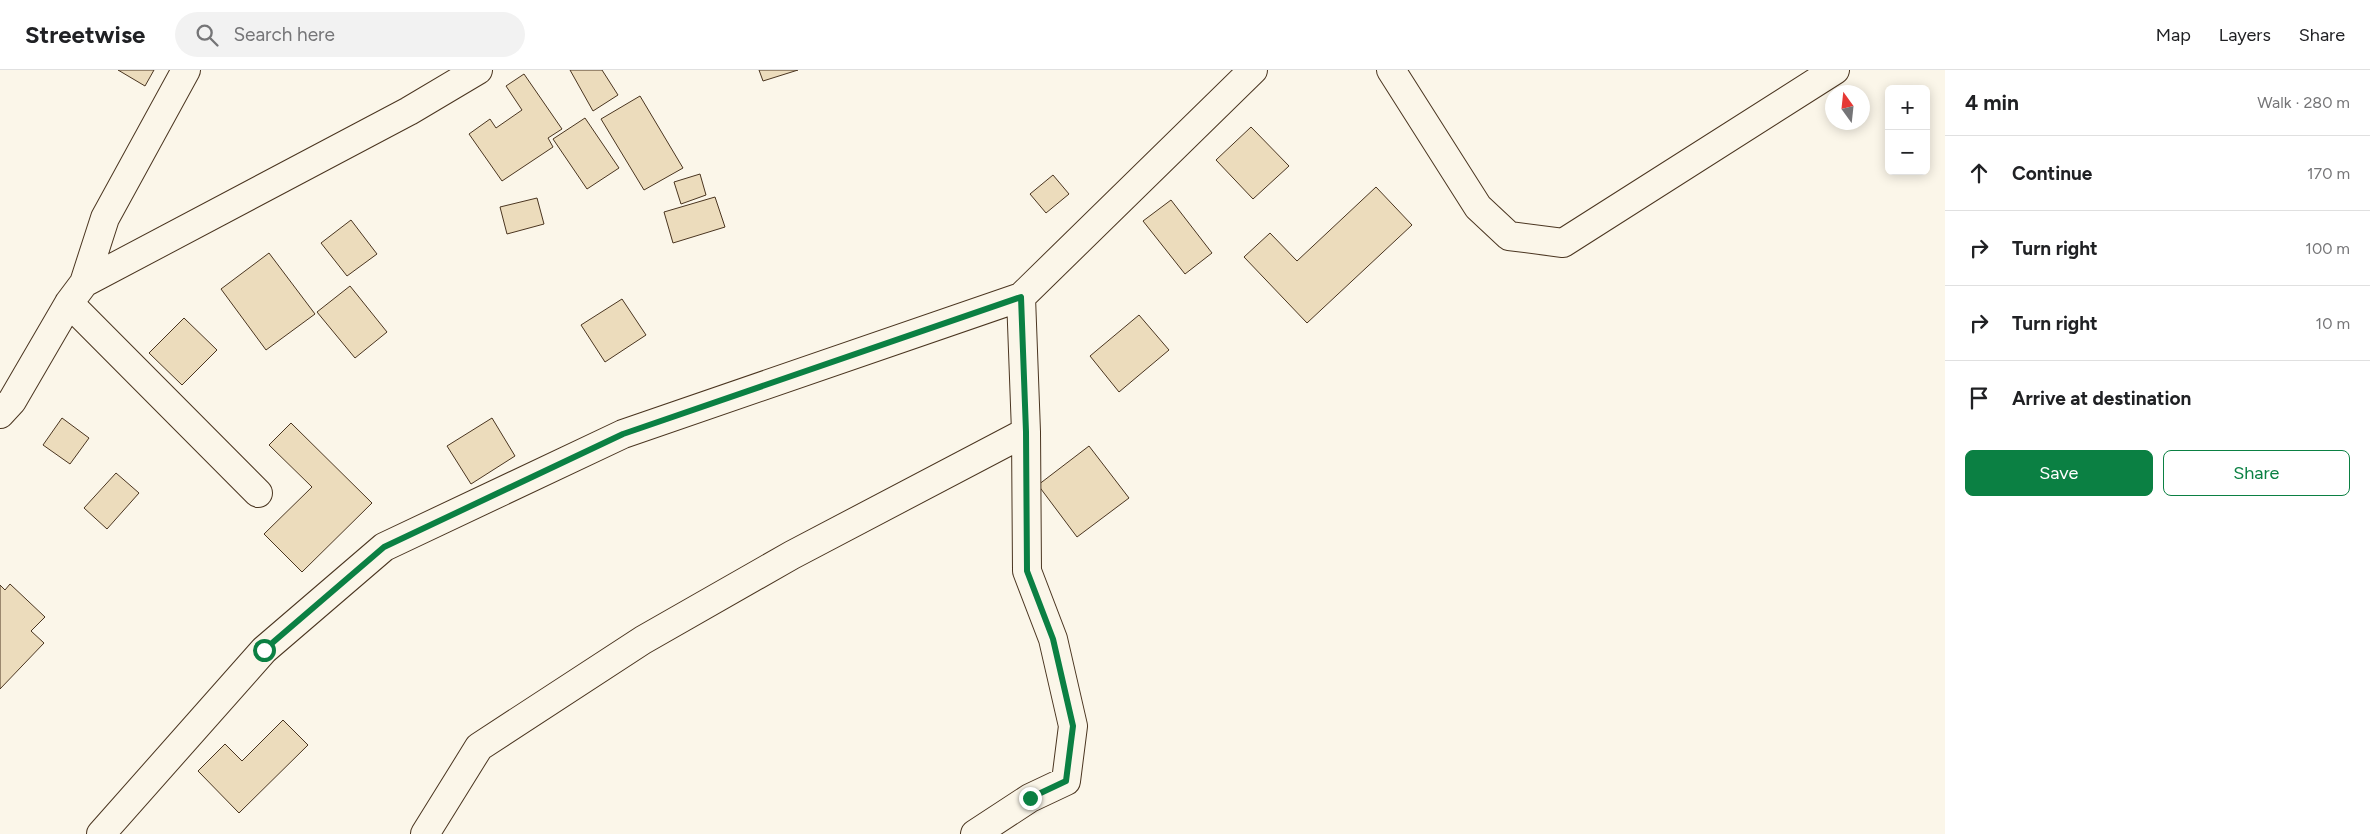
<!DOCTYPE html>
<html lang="en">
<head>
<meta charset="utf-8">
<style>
	body { margin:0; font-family:Figtree,sans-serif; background:#f2f2f2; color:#202124 }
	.controls { position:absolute; right:15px; top:15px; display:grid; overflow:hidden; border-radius:8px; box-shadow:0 2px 12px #0003 }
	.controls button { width:45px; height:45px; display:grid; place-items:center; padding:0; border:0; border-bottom:1px solid #e0e0e0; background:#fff; color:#202124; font:25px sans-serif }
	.compass { position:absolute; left:1825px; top:15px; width:45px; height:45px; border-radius:50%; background:#fff; box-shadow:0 2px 12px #0003; rotate:345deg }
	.stop { position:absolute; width:15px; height:15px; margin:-11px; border:4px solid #0b8043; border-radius:50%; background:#fff }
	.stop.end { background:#0b8043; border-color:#fff; box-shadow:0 1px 5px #0008 }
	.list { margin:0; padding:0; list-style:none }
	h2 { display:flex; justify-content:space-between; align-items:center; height:65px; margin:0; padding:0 20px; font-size:21px }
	h2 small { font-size:16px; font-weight:400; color:#757577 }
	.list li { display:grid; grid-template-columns:32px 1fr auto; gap:15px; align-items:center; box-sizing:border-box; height:75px; padding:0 20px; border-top:1px solid #e0e0e0 }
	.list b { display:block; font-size:19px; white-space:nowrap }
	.list em { font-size:16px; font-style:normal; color:#757577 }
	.actions { display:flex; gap:10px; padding:15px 20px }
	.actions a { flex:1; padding:11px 0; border:1px solid #0b8043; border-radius:8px; text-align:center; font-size:18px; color:#0b8043 }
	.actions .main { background:#0b8043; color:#fff }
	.icon { flex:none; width:28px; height:28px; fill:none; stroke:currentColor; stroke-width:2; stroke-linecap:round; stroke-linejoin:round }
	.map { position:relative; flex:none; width:1945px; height:764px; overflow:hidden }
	header { display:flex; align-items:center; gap:30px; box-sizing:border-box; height:70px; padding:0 25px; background:#fff; border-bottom:1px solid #e0e0e0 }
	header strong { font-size:24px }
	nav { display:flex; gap:28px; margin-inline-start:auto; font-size:18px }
	.search { width:350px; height:45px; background:#f2f2f2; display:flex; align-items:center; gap:12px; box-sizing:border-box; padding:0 18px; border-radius:28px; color:#757577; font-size:19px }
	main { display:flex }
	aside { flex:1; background:#fff }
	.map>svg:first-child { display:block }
	.building { fill:#ecdcbc; stroke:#4a3520 }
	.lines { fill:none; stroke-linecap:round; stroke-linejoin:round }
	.minor-casing { stroke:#4a3520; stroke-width:30 }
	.minor { stroke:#fbf6e9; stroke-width:28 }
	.route { stroke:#0b8043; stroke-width:6 }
</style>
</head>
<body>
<header>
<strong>Streetwise</strong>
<div class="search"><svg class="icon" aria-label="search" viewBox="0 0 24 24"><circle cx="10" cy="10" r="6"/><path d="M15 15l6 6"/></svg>Search here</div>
<nav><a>Map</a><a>Layers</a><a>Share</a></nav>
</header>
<main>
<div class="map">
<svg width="1945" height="764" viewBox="0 0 1945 764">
	<rect width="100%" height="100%" fill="#fbf6e9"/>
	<!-- building -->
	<path class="building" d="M118 0H154L145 16Z
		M570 0H602L618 25 593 41Z
		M759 0H798L763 11Z
		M524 4 562 59 548 68 553 77 502 111 469 64 490 49 496 58 522 40 506 16Z
		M640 26 683 98 644 120 601 49Z
		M585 48 619 98 587 119 553 69Z
		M1251 57 1289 96 1253 129 1216 90Z
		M700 104 706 125 681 134 674 112Z
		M1053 105 1069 124 1046 143 1030 124Z
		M1376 117 1412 155 1307 253 1244 187 1270 163 1297 191Z
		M715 127 725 157 673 173 664 142Z
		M537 128 544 154 507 164 500 137Z
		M1171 130 1212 183 1185 204 1143 151Z
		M351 150 377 184 347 206 321 173Z
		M269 183 315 244 266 280 221 219Z
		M350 216 387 262 355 288 317 242Z
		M622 229 646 265 605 292 581 255Z
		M1139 245 1169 280 1119 322 1090 286Z
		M184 248 217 280 182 315 149 283Z
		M62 348 89 368 70 394 43 375Z
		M492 348 515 386 471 414 447 376Z
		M291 353 372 433 302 502 264 464 312 417 269 375Z
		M1089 376 1129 428 1077 467 1038 415Z
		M116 403 139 423 107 459 84 438Z
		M10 514 45 547 31 561 44 573 0 619V515L5 520Z
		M283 650 308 675 239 743 198 701 225 674 242 691Z"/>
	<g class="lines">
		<defs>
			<path id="minor" d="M1391 0 1478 137 1509 166 1563 173 1835 0
				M84 213 409 41 478 0
				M69 233 258 423
				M0 344 12 331 69 233 84 213 105 148 186 0
				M101 764 264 580 384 477 623 364 1021 227 1253 0
				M425 764 479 677 643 570 792 485 1026 362
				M975 764 1030 728 1066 711 1073 656 1053 569 1027 501 1026 362 1021 227"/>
		</defs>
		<!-- minor casing -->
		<use href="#minor" class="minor-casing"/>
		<!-- minor -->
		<use href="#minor" class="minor"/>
	</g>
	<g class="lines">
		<!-- route -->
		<path class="route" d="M264 580 384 477 623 364 1021 227 1026 362 1027 501 1053 569 1073 656 1066 711 1030 728"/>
	</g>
</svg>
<div class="controls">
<button>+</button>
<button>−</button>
</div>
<svg class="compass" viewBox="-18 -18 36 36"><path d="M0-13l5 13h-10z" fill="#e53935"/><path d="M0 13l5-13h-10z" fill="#757577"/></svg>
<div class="stop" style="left:264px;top:580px"></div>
<div class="stop end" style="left:1030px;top:728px"></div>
</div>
<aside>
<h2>4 min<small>Walk · 280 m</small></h2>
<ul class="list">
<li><svg class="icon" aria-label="ahead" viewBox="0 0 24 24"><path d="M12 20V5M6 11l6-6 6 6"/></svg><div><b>Continue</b></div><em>170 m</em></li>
<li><svg class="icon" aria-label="right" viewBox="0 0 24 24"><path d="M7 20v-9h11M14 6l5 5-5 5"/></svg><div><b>Turn right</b></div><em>100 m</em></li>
<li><svg class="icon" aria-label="right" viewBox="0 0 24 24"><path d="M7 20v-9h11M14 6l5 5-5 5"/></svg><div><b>Turn right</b></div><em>10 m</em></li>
<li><svg class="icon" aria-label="arrive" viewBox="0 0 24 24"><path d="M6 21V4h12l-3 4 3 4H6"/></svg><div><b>Arrive at destination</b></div></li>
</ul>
<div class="actions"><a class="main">Save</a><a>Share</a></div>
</aside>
</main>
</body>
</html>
